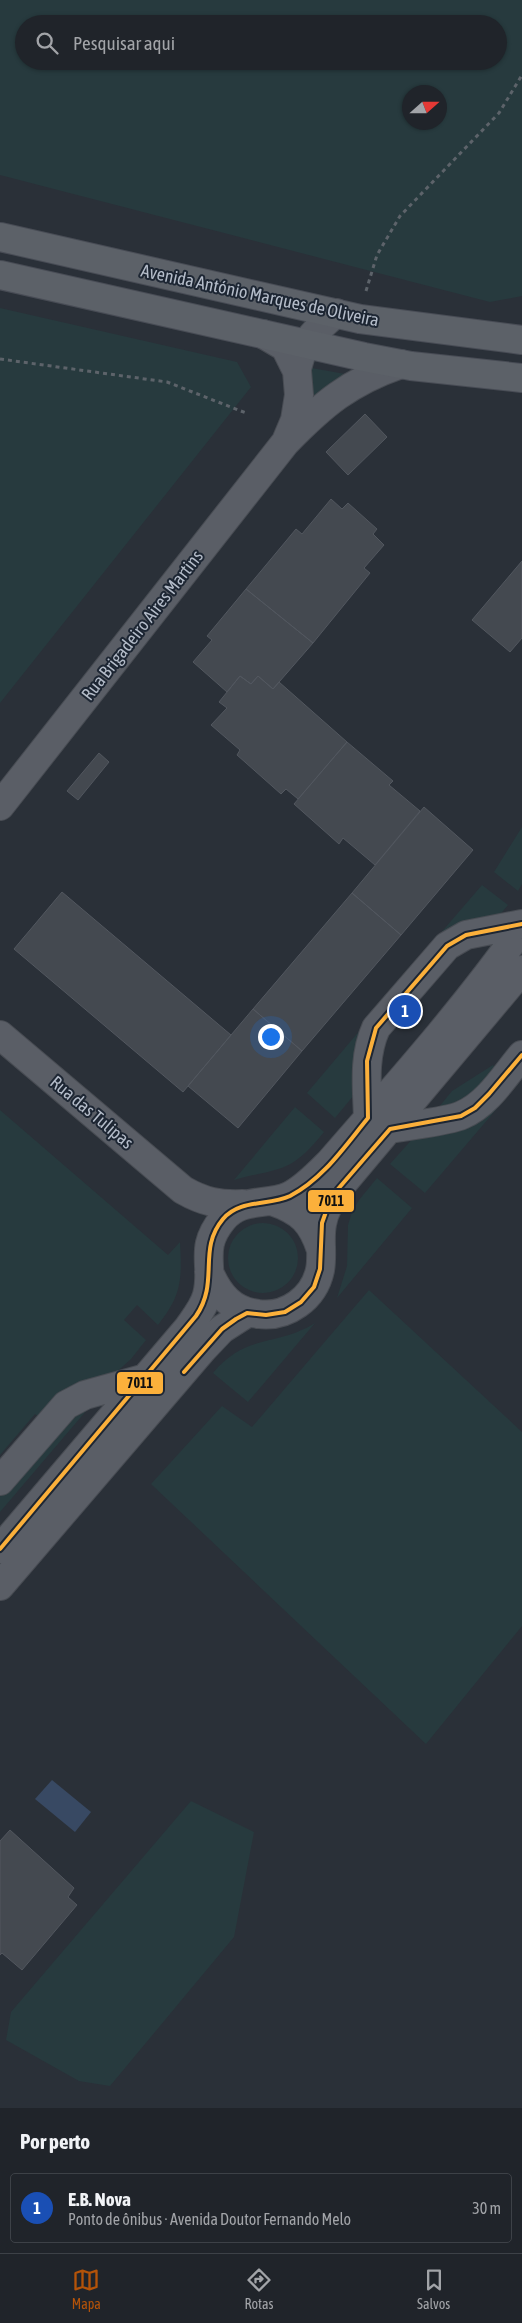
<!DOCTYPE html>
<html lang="pt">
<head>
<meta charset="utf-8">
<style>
	body { margin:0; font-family:"Asap Condensed",sans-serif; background:#2d3036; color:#f1f3f6 }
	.compass { position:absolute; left:402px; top:85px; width:45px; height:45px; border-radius:50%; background:#20242a; box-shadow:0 1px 4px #0004; rotate:69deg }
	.you { position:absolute; left:270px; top:1036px; width:18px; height:18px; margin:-12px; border:4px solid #fff; border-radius:50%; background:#1a73e8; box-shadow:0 0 0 8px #1a73e833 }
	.badge { display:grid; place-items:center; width:32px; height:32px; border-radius:50%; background:#b45309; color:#fff; font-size:16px; font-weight:700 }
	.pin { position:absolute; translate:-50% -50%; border:2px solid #fff; box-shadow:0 1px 5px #0006 }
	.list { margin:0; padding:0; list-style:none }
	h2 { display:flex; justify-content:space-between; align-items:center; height:65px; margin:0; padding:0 20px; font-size:21px }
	h2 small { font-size:16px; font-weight:400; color:#a2a4a8 }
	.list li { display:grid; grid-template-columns:32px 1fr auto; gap:15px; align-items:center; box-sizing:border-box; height:70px; margin:0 10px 10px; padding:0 10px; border:1px solid #3d4147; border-radius:5px }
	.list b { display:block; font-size:19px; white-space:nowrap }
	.list p { margin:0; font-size:16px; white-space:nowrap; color:#a2a4a8 }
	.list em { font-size:16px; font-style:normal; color:#a2a4a8 }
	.icon { flex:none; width:28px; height:28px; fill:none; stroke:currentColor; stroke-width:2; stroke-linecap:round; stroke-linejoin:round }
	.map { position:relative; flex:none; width:522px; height:2108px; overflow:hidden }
	.search { position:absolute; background:#20242a; box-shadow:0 1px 4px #0004; left:15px; right:15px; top:15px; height:55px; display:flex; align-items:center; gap:12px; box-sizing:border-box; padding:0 18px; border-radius:28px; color:#a2a4a8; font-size:19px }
	.sheet { height:145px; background:#20242a }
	nav { display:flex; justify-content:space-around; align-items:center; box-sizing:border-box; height:70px; border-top:1px solid #3d4147; background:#20242a; font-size:14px; color:#a2a4a8 }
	nav a { display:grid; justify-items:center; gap:2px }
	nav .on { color:#b45309 }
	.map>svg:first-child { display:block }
	.green { fill:#273a3e; fill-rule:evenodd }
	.water { fill:#384963 }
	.building { fill:#444950; stroke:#52575f }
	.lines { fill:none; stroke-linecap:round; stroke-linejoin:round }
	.minor-casing { stroke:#484c53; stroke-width:30 }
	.major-casing { stroke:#484c55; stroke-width:30 }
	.path { stroke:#5d636a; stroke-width:3; stroke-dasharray:4 4; stroke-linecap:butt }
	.minor { stroke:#5a5e66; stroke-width:28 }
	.major { stroke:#5c6168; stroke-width:28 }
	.bus-1-casing { stroke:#1d2633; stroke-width:8 }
	.bus-1 { stroke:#fbb03b; stroke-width:4 }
	.labels { text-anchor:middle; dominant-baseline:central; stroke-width:4; stroke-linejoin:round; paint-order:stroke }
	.street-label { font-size:18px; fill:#b4bcc9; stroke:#1d2633 }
	.line-badge { stroke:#1d2633; stroke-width:2 }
	.pale-badge-label { font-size:14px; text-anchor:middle; font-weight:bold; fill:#111 }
</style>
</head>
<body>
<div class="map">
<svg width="522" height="2108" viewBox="0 0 522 2108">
	<rect width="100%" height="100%" fill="#2a3038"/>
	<!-- green -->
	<path class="green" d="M0 0H522V296L490 302 0 175ZM24 24H498V61H24ZM410 92H440V122H410Z
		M0 308 237 362 251 387 0 703Z
		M306 367 345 374 309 403Z
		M522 827V884L518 891 494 872Z
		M482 885 508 905 498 917 421 956Z
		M410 971 354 1095 335 1118 307 1093Z
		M493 1065 497 1070 467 1103 434 1113 452 1091Z
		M493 1098 500 1105 425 1193 390 1164 415 1136Z
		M295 1107 324 1132C290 1174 282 1167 234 1180Z
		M0 1110 168 1255 180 1242C182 1279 182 1295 158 1325L137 1305 124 1320 146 1340 131 1359 112 1376 42 1419 35 1414 0 1455Z
		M377 1178 412 1208 337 1298 347 1266 348 1225 352 1212 359 1200Z
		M228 1258a35 35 0 1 1 70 0a35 35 0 1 1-70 0Z
		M369 1290 522 1432V1626L426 1744 151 1484 222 1406 252 1427Z
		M315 1323 248 1402 213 1373C246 1333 277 1347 315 1323Z
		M92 1404 0 1512V1496L71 1413Z
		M191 1801 254 1832 234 1937 110 2086 79 2081 6 2040 11 2012Z"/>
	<!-- water -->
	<path class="water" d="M52 1780 91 1812 75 1832 35 1799Z"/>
	<!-- building -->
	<path class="building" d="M365 414 387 437 348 475 326 452Z
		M331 499 342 509 348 503 377 529 373 534 384 545 364 568 370 573 313 643 246 589 296 529 302 534Z
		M522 561V638L510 652 472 620Z
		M246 589 313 643 273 689 258 676 251 684 240 676 227 692 193 662 212 640 207 636Z
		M240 676 251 684 258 676 273 689 279 682 347 742 298 799 286 789 281 794 237 755 240 750 211 725 227 708 219 702Z
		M347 742 393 781 389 785 420 811 375 865 343 838 339 844 294 804Z
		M99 753 109 762 78 800 67 791Z
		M424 807 473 850 401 935 352 893Z
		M62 892 231 1035 183 1092 14 949Z
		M352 893 401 935 302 1051 253 1009Z
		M253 1009 302 1051 238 1128 188 1086Z
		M10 1830 74 1888 68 1897 77 1905 22 1970 2 1953 0 1955V1841Z"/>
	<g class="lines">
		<defs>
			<path id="minor" d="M263 334 285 347 297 371 299 395 295 420 287 439
				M298 365C304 340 317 329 336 313
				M0 806 285 443C323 404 349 382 401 364
				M0 1035 183 1190C204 1202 219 1205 243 1204
				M368 1118C367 1087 363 1057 376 1028L447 946 466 935 522 924
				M390 1129C409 1125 447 1122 462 1115 488 1104 505 1075 522 1055
				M272 1201C301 1211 312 1222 321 1250
				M209 1272C219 1295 232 1311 258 1314 287 1318 314 1298 320 1270 323 1255 319 1239 322 1224 324 1211 331 1200 338 1189L522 970
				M0 1481 66 1405 85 1395 146 1378
				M0 1549 188 1328C195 1318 204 1307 207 1295 215 1265 198 1249 223 1219 241 1197 266 1206 289 1196 304 1189 318 1174 330 1162 396 1086 464 1010 522 928
				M0 1586 203 1349 222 1329 247 1313"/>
			<path id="major" d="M0 237 360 319 522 340
				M0 275 364 357 411 366 522 378"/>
		</defs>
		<!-- minor casing -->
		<use href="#minor" class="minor-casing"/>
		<!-- major casing -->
		<use href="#major" class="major-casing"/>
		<!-- path -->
		<path class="path" d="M366 291 377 255 400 216 499 113 522 75
			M0 359 167 382 246 413"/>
		<!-- minor -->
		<use href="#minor" class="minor"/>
		<!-- major -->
		<use href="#major" class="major"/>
		<defs>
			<path id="bus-1" d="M184 1372 222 1329 236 1319 247 1313 266 1315 285 1312 301 1302 314 1287 320 1269 322 1223 328 1206 338 1189 390 1129 461 1116 475 1108 489 1094 522 1055
				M0 1549 196 1316C220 1281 197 1250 223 1219 240 1199 268 1206 290 1196 323 1179 345 1146 368 1118L367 1061 376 1028 447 946 466 935 522 924"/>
		</defs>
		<!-- bus-1 casing -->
		<use href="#bus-1" class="bus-1-casing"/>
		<!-- bus-1 -->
		<use href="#bus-1" class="bus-1"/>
	</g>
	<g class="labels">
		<!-- street labels -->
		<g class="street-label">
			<text transform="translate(260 295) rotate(12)">Avenida António Marques de Oliveira</text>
			<text transform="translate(142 625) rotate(-52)">Rua Brigadeiro Aires Martins</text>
			<text transform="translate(92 1112) rotate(40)">Rua das Tulipas</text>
		</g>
	</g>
	<g class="line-badge">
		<rect x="307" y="1189" width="48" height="24" rx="5" fill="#fbb03b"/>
		<rect x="116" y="1371" width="48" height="24" rx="5" fill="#fbb03b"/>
	</g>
	<g class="pale-badge-label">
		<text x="331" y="1206">7011</text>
		<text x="140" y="1388">7011</text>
	</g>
</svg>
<svg class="compass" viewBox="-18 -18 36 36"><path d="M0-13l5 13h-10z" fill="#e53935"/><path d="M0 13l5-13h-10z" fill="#a2a4a8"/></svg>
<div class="you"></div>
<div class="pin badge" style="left:405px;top:1011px;background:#1a4fb4">1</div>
<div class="search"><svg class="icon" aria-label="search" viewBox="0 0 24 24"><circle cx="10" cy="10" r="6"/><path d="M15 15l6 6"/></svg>Pesquisar aqui</div>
</div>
<section class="sheet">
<h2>Por perto<small></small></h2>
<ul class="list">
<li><span class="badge" style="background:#1a4fb4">1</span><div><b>E.B. Nova</b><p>Ponto de ônibus · Avenida Doutor Fernando Melo</p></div><em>30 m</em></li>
</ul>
</section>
<nav>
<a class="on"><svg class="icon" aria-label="map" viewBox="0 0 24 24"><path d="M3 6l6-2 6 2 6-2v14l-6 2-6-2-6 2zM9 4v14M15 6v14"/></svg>Mapa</a>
<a><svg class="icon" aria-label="directions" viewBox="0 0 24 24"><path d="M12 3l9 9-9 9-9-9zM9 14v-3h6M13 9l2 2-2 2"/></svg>Rotas</a>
<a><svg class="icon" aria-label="saved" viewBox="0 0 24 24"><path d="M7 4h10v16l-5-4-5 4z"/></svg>Salvos</a>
</nav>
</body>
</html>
